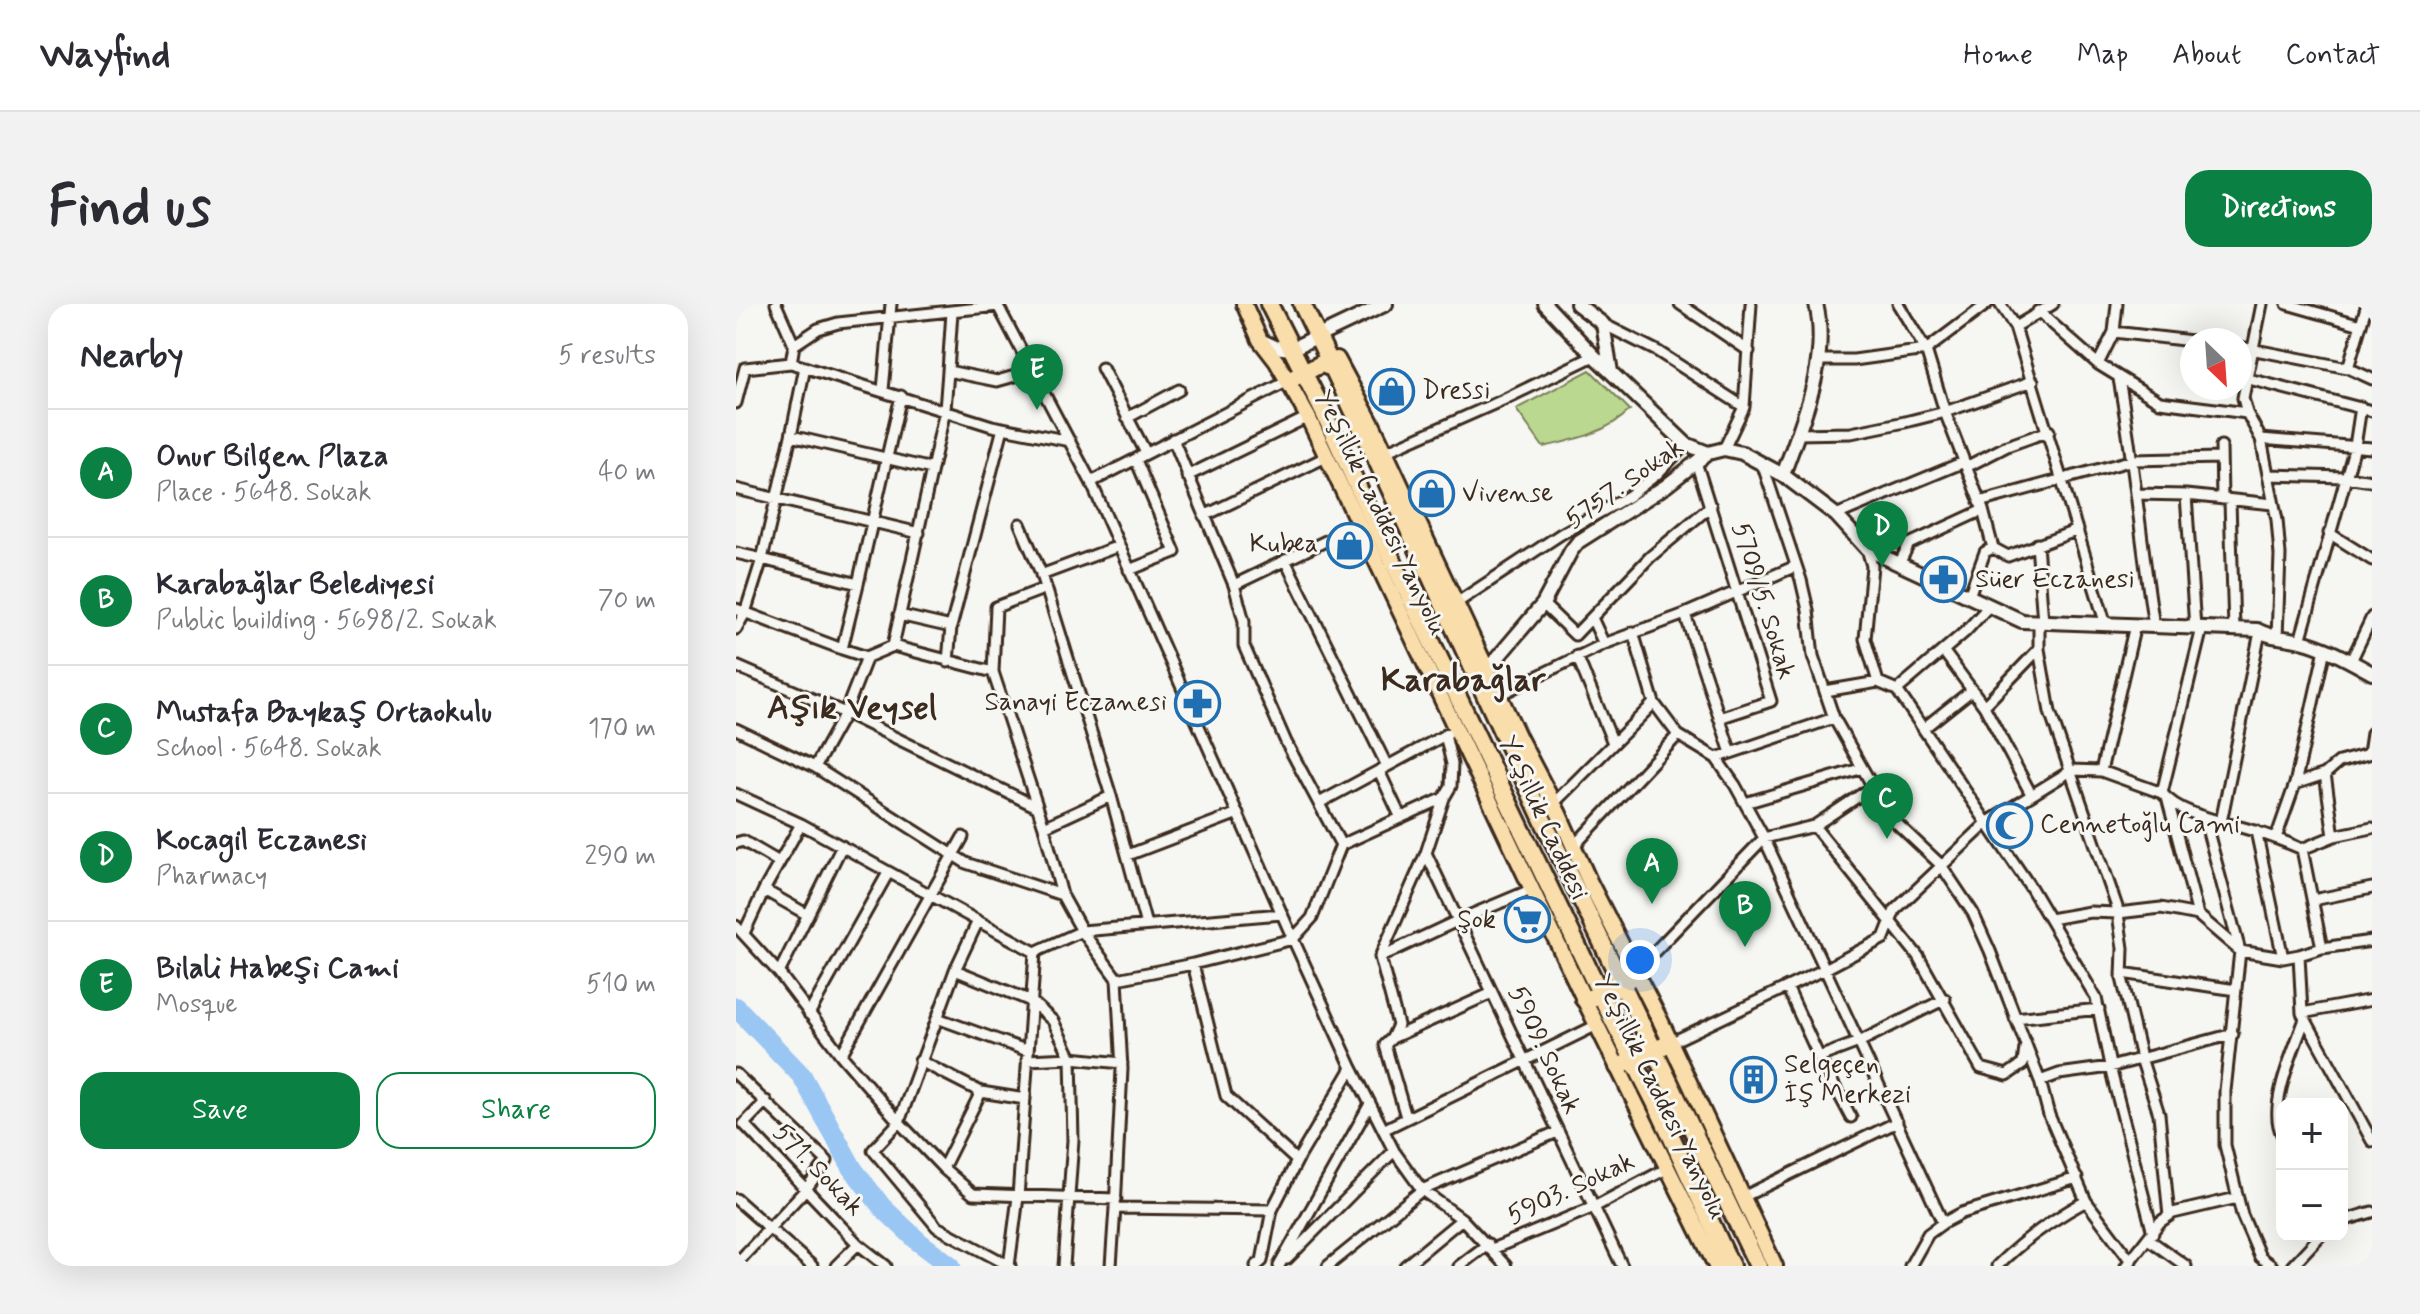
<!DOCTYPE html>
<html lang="en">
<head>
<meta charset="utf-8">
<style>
	body { margin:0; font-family:Mynerve,sans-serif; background:#f2f2f3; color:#2b2b33 }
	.controls { position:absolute; right:24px; bottom:24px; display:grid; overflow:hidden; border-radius:16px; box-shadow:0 8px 32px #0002 }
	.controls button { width:72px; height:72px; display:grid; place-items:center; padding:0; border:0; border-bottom:2px solid #e1e1e2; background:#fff; color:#2b2b33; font:40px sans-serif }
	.compass { position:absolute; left:1444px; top:24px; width:72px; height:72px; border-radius:50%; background:#fff; box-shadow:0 8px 32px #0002; rotate:155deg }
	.you { position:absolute; left:904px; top:656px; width:28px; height:28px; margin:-20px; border:6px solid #fff; border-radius:50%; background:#1a73e8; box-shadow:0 0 0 12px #1a73e833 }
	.badge { display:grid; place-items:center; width:52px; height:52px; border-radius:50%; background:#0b8043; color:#fff; font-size:26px; font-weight:700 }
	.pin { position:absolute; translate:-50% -66px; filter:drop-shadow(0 2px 4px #0008) }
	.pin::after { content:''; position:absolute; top:42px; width:28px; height:24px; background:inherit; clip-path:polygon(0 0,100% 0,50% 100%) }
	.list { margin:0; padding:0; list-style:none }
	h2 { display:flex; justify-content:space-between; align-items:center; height:104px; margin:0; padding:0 32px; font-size:34px }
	h2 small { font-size:26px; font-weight:400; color:#7c7c81 }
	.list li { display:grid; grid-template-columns:52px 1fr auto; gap:24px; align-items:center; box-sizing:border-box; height:128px; padding:0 32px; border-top:2px solid #e1e1e2 }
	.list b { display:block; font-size:30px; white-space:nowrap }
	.list p { margin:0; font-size:26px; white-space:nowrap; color:#7c7c81 }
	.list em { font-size:26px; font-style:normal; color:#7c7c81 }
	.actions { display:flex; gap:16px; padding:24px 32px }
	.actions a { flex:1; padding:18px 0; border:2px solid #0b8043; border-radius:24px; text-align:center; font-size:28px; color:#0b8043 }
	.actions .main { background:#0b8043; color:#fff }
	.map { position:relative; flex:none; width:1636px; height:962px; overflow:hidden; border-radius:24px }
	header { display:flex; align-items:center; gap:48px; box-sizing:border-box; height:112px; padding:0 40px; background:#fff; border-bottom:2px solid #e1e1e2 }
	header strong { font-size:38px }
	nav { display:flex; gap:44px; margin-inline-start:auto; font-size:28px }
	.intro { display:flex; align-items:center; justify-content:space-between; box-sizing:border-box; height:192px; padding:0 48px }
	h1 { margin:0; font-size:56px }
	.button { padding:20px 36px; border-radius:24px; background:#0b8043; color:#fff; font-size:28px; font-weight:700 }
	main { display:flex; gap:48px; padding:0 48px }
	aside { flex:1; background:#fff; border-radius:24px; box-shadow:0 8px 32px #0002 }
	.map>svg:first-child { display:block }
	.green { fill:#bad890; stroke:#7a8157; stroke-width:2 }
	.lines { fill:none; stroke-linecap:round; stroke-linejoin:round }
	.river { stroke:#99c6f3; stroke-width:20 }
	.street-casing { stroke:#3b2a1e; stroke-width:15 }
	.secondary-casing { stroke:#3b2a1e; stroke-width:18 }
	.primary-casing { stroke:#3b2a1e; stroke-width:20 }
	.highway-casing { stroke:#3b2a1e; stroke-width:22 }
	.street { stroke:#f6f6f2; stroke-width:9 }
	.secondary { stroke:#f6f6f2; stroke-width:12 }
	.primary { stroke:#f9ddab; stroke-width:14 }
	.highway { stroke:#f9ddab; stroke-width:16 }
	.labels { text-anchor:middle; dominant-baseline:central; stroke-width:6; stroke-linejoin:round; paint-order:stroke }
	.poi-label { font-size:26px; fill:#3b2a1e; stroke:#f6f6f2; text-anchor:start }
	.street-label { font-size:26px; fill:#3b2a1e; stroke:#f6f6f2 }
	.district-label { font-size:34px; font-weight:bold; fill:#3b2a1e; stroke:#f6f6f2 }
</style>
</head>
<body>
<header>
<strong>Wayfind</strong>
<nav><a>Home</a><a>Map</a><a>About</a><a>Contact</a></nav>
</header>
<div class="intro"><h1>Find us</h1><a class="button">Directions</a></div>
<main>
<aside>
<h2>Nearby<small>5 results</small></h2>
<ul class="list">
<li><span class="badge">A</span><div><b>Onur Bilgen Plaza</b><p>Place · 5648. Sokak</p></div><em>40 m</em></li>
<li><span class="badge">B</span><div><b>Karabağlar Belediyesi</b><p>Public building · 5698/2. Sokak</p></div><em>70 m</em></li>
<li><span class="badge">C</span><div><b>Mustafa Baykaş Ortaokulu</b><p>School · 5648. Sokak</p></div><em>170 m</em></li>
<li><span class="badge">D</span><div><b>Kocagil Eczanesi</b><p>Pharmacy</p></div><em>290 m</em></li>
<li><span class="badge">E</span><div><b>Bilali Habeşi Cami</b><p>Mosque</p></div><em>510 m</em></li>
</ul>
<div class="actions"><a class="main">Save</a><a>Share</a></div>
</aside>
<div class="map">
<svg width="1636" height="962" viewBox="0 0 1636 962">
	<rect width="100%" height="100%" fill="#f6f6f2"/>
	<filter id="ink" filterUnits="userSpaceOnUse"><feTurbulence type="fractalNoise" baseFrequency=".0125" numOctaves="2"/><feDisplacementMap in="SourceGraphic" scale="16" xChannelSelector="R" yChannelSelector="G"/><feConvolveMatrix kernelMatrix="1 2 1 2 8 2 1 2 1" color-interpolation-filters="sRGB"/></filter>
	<g filter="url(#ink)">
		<!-- green -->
		<path class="green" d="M854 66 894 106C871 129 838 136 807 143L780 105Z"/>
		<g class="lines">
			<!-- river -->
			<path class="river" d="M0 703 66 772 117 865 146 903 183 938 215 962"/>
			<defs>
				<path id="street" d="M40 0 58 41
					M944 0 1013 47
					M1162 0 1190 46 1209 108 1247 206 1257 244
					M1264 0 1279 23 1370 321
					M1526 0 1507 94 1511 109 1525 135 1541 216 1544 251 1541 334
					M1551 0 1625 21
					M1302 7 1362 60 1424 98 1511 109
					M867 20 921 47 1008 103
					M1279 23 1317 0
					M1378 28 1456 37
					M1504 43 1612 64 1636 75
					M1082 56H1118L1190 46 1251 0
					M55 59 256 122 334 137
					M1362 60 1378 28 1381 0
					M69 63 55 132 196 165
					M366 64 410 149
					M1612 64 1631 0
					M212 67 216 8
					M1509 74 1636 107
					M1383 75C1398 157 1405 240 1418 322
					M147 86 155 0
					M0 99 9 64 55 59 58 41 82 25 102 19 262 2 355 178 557 635 616 764 658 847 686 886 726 915 770 962
					M391 114 443 86
					M1061 130 1115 129 1169 118 1209 108 1297 77
					M55 132 26 255 122 280 165 92
					M437 135 498 281 508 317V342L550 438 605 541
					M1525 135 1636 144
					M1485 142 1486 195
					M988 145 1008 103 1015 0
					M649 148 767 96 858 52
					M960 158 1035 397 983 414
					M1027 162 1065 276 1072 306 1077 352 1098 414 1154 513 1205 561 1237 609 1254 647 1304 777 1313 811 1350 897 1395 957
					M1230 163 1271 142 1313 127
					M1532 171 1610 173 1636 177
					M451 172 572 113
					M355 178 552 77
					M0 185 183 229
					M1400 190 1450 191 1537 200
					M1450 191 1459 324
					M1494 197 1498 325
					M1243 198 1397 156 1484 154
					M1100 211 1228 158
					M468 212 590 153
					M284 220 307 274 375 492 410 621
					M1593 229 1636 256
					M1301 240 1307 318
					M1131 245 1136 262 1129 335 1142 378
					M0 249 26 255 9 309 0 325
					M549 256 651 462
					M1163 260 1173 240 1247 206
					M393 266 439 248 400 156
					M305 271 383 242
					M498 281 623 221
					M310 284 260 303 257 368 308 523 326 591 346 627 381 675
					M1233 292 1249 248 1257 244 1272 252 1342 226
					M719 300 825 230 893 192 920 171 950 140
					M807 300 839 331 914 253 975 202
					M0 305 106 345 122 280
					M949 310 995 449
					M163 311 215 323
					M856 314 868 340
					M1303 318V345L1314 408 1381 603 1387 644 1386 674 1405 754 1423 810 1433 912
					M897 328 918 399
					M1564 337 1619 142 1625 103
					M157 342 209 106 212 67 261 77 297 67
					M106 345 131 353 109 409 79 463 230 559 326 591
					M1208 348 1248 402 1295 490
					M841 352 877 439
					M131 353 157 342 257 368
					M1615 357 1636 313
					M212 358 215 323 267 124
					M0 362 109 409 301 503
					M1161 386 1230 327 1253 302
					M1089 387 1142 378 1161 386 1295 584 1360 694 1376 771 1417 929
					M763 391 868 340 949 310 1060 262
					M1248 402 1303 345
					M1188 424 1236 386
					M0 425 79 463
					M1633 449 1636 429
					M980 454 1098 414
					M643 467 665 514
					M1365 467 1399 321
					M1589 470 1598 532
					M1559 480 1589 345
					M1426 489 1466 324
					M0 490 65 520 242 617 219 666 163 818 137 846 201 923 274 962
					M1432 497 1462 611
					M583 499 711 430
					M818 499 918 399 942 431 980 454 999 481 1028 534 1207 919 1192 930 1174 962
					M1009 499 1124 465
					M1468 513 1504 647 1489 787V841L1506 911 1524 953 1536 962
					M1485 518 1524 328
					M1078 522 1182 652 1245 764 1271 771 1287 760 1289 744
					M308 523 375 492
					M1520 527 1547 654
					M227 533 105 751 163 818 207 864 237 890 380 895
					M1540 534 1559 480 1589 470 1603 458 1636 449
					M0 539 7 537 43 558
					M837 543 942 431
					M1566 545 1598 532 1636 524
					M690 549 886 962
					M392 551 502 509
					M28 586 72 611
					M1577 596 1636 584
					M1314 615 1354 608 1382 609 1425 604 1462 611 1504 647 1547 654 1563 651
					M242 617 299 648 346 627 546 610
					M0 622 43 669 105 751
					M8 629 28 586 65 520
					M1586 644 1636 637
					M644 653 723 616 797 585
					M457 660 490 792 561 857
					M219 666 295 697 317 717 335 754 337 836 328 962
					M900 667 1028 534 1078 522 1135 484
					M43 669 106 542
					M1386 669 1500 686
					M1051 683 1083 753 1115 813
					M1566 709 1636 696
					M73 710 152 569
					M201 714 292 747
					M1279 714 1363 705
					M656 734 756 689
					M934 739 1089 665 1148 634 1159 606 1252 518 1336 466 1365 467 1426 489C1444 512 1491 518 1518 527 1535 532 1550 538 1566 545L1586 644 1563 651 1566 709 1636 837
					M1083 753 1123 738 1209 695
					M291 756 335 754 386 759
					M184 757 245 788
					M0 770 91 857 70 885 0 960
					M1304 777 1323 770 1374 763 1497 730
					M30 797 8 820 122 940 150 962
					M670 813 649 741 656 734 662 721 644 653 690 549 708 494 715 482 716 460 709 431
					M649 825 861 721
					M1546 830C1531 803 1559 743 1569 715
					M207 864 245 788 289 795
					M1007 893 1161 818
					M0 895 76 962
					M536 906 561 857 616 764
					M1606 917 1636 908
					M1207 919 1226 909 1341 874
					M1412 935 1450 962
					M756 945 858 903 932 864
					M551 955 658 847
					M100 962 122 940
					M273 962 282 893 299 648
					M375 962 379 904
					M520 962 526 957 536 906 379 904 386 765 381 675 457 660 557 635 576 614 605 541 708 494
					M543 962 634 800
					M592 962 686 886 821 828
					M669 962 726 915
					M723 962 752 940
					M1261 962C1288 935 1317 915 1350 897
					M1390 962 1424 918 1437 909 1501 894
					M1556 962 1584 932"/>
				<path id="secondary" d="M809 0 858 52 950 140 972 149 988 145 1006 149 1047 171 1100 211 1131 245 1286 317 1521 326C1535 334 1549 333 1565 337 1590 343 1614 357 1636 369
					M841 0 867 20 875 68
					M524 36 539 43 555 45 650 0
					M1047 171C1066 117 1094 58 1080 0
					M751 366 807 300 835 247 842 238 930 182 972 149"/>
				<path id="primary" d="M508 0 524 36 541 58 572 113 848 695 980 962
					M601 55 637 122 783 434 823 510 854 579 925 718 1039 962"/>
				<path id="highway" d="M533 0 589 111 636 214 877 716 922 804 995 962
					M566 0 632 137 805 512 1022 962
					M552 77 585 60 603 66
					M848 695C873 691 884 686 900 667
					M882 763 934 739"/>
			</defs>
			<!-- street casing -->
			<use href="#street" class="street-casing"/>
			<!-- secondary casing -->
			<use href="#secondary" class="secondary-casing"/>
			<!-- primary casing -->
			<use href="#primary" class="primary-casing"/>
			<!-- highway casing -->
			<use href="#highway" class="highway-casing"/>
			<!-- street -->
			<use href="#street" class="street"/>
			<!-- secondary -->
			<use href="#secondary" class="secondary"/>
			<!-- primary -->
			<use href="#primary" class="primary"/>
			<!-- highway -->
			<use href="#highway" class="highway"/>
		</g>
	</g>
	<!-- icons -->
	<defs>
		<symbol id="shop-ring" viewBox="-11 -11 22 22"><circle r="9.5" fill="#f6f6f2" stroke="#1f6fb2" stroke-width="1.5"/><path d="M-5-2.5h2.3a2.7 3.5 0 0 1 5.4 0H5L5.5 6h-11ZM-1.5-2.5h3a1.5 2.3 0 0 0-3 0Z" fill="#1f6fb2"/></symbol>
		<symbol id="pharmacy-ring" viewBox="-11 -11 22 22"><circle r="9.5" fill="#f6f6f2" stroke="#1f6fb2" stroke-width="1.5"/><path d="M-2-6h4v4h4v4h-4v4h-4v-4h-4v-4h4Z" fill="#1f6fb2"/></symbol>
		<symbol id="mosque-ring" viewBox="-11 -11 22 22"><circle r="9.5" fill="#f6f6f2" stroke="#1f6fb2" stroke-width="1.5"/><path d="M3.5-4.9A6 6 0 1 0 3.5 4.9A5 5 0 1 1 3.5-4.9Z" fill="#1f6fb2"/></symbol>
		<symbol id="supermarket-ring" viewBox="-11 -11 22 22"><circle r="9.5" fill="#f6f6f2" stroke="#1f6fb2" stroke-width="1.5"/><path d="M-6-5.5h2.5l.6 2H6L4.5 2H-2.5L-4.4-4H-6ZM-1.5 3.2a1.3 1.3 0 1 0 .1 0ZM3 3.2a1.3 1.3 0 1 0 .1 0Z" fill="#1f6fb2"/></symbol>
		<symbol id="building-ring" viewBox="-11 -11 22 22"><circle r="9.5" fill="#f6f6f2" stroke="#1f6fb2" stroke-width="1.5"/><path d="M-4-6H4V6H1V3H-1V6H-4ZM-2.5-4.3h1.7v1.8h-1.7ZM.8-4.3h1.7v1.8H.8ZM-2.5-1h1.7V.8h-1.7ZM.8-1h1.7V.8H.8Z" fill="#1f6fb2"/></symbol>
	</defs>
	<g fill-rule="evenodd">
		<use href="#shop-ring" x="630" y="62" width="51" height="51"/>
		<use href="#shop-ring" x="670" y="164" width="51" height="51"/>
		<use href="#shop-ring" x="588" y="216" width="51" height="51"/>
		<use href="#pharmacy-ring" x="1182" y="250" width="51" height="51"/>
		<use href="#pharmacy-ring" x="436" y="374" width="51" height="51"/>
		<use href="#mosque-ring" x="1248" y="496" width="51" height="51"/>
		<use href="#supermarket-ring" x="766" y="590" width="51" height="51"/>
		<use href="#building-ring" x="992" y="750" width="51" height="51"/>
	</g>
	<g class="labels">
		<!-- poi labels -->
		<g class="poi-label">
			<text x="686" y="87">Dressi</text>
			<text x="726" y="190">Vivense</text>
			<text x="582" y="241" text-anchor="end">Kubea</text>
			<text x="1239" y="276">Süer Eczanesi</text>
			<text x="431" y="399" text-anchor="end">Sanayi Eczanesi</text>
			<text x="1304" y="521">Cennetoğlu Cami</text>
			<text x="760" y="616" text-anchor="end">Şok</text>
			<text x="1048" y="761">Selgeçen<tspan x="1048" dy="30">İş Merkezi</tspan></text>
		</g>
		<!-- street labels -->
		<g class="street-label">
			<text transform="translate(889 180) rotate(-35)">5757. Sokak</text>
			<text transform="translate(644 209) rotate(64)">Yeşillik Caddesi Yanyolu</text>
			<text transform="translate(1027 297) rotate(73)">5709/5. Sokak</text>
			<text transform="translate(807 514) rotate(65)">Yeşillik Caddesi</text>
			<text transform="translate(808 746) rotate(65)">5909. Sokak</text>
			<text transform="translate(924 793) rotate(64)">Yeşillik Caddesi Yanyolu</text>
			<text transform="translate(82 866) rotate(46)">571. Sokak</text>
			<text transform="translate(835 885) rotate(-25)">5903. Sokak</text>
		</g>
		<!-- district labels -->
		<g class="district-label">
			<text x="727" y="376">Karabağlar</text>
			<text x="116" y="404">Aşık Veysel</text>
		</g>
	</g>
</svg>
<div class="controls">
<button>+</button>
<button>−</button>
</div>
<svg class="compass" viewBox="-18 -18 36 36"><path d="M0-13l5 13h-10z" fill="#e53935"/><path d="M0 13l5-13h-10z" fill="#7c7c81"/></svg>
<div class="you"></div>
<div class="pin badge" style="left:916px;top:600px">A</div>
<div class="pin badge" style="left:1009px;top:643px">B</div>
<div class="pin badge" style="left:1151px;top:535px">C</div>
<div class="pin badge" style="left:1146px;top:263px">D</div>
<div class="pin badge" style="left:301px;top:106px">E</div>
</div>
</main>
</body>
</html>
